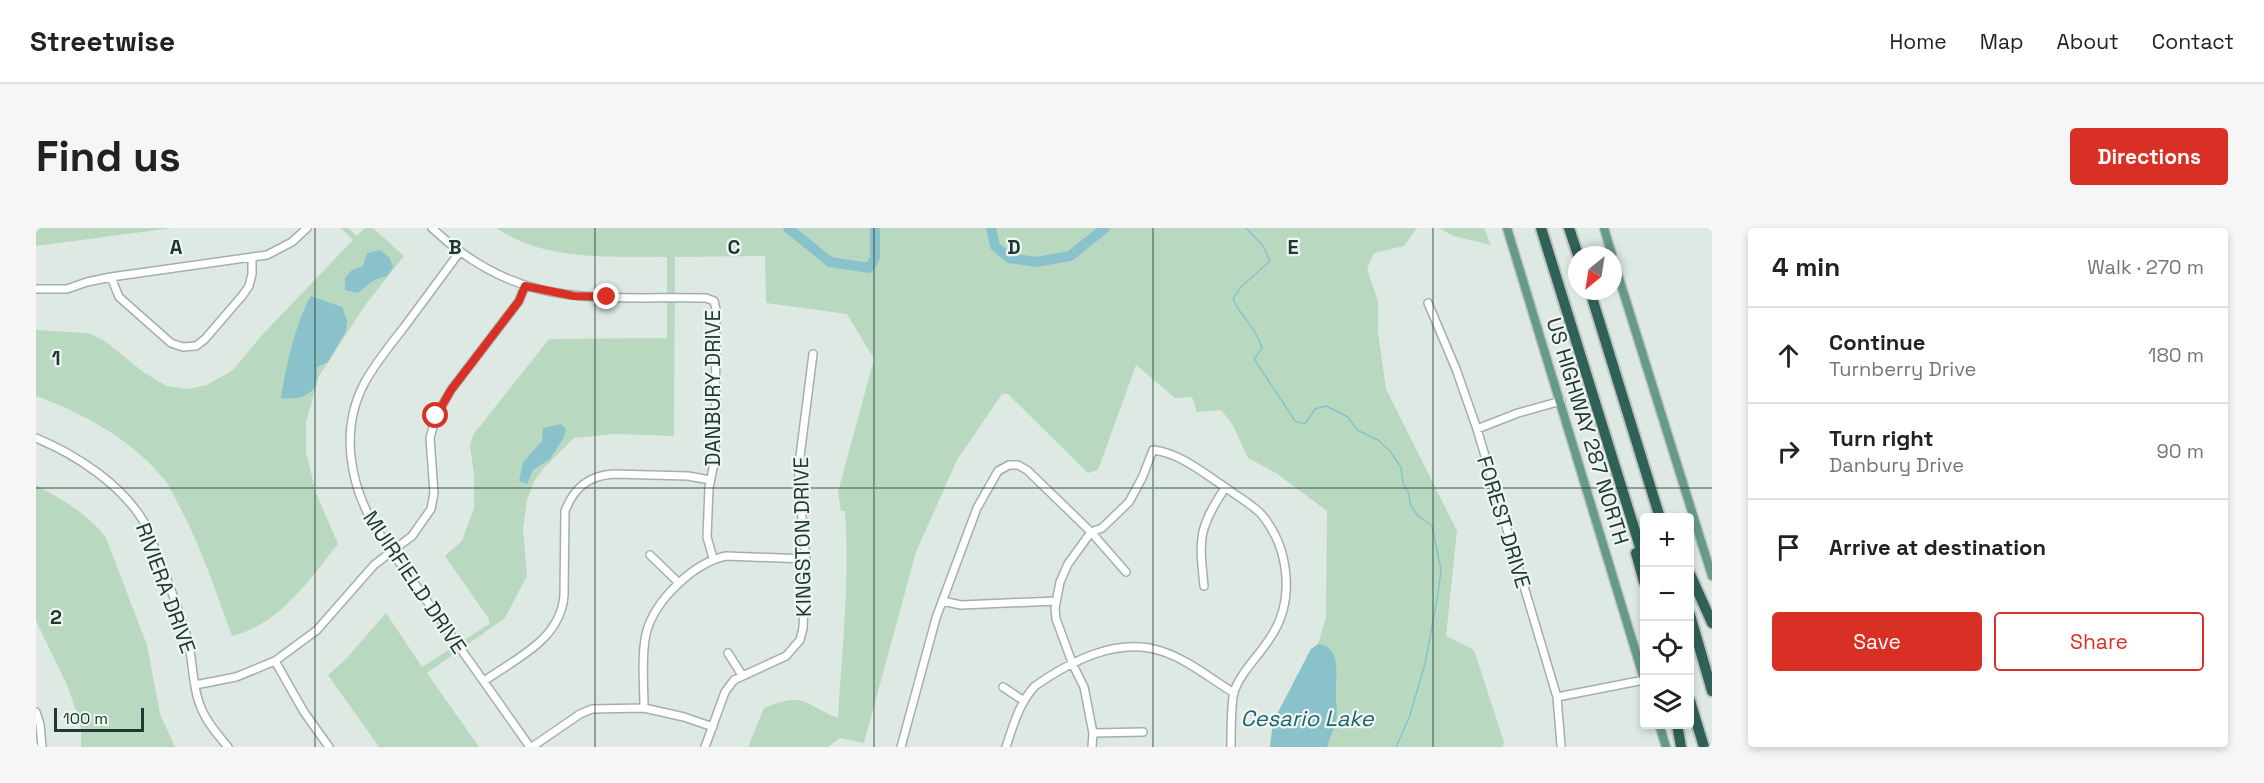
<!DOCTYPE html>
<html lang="en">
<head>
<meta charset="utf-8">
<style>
	body { margin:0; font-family:"Space Grotesk",sans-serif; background:#f6f6f6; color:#222 }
	.controls { position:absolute; right:18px; bottom:18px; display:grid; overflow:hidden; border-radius:6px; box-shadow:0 3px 9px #0003 }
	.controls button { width:54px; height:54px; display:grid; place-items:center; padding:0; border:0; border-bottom:2px solid #e0e0e0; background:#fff; color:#222; font:30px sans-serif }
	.compass { position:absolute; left:1532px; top:18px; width:54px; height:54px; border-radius:50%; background:#fff; box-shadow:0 3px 9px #0003; rotate:210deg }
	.scale { position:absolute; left:18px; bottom:15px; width:90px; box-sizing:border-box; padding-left:6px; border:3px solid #213731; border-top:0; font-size:16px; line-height:21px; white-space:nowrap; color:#213731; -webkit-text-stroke:4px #eef6f2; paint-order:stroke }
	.stop { position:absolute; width:18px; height:18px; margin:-14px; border:4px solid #d93025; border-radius:50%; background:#fff }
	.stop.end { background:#d93025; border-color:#fff; box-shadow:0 2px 6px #0008 }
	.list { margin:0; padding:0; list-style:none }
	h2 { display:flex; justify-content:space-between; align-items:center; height:78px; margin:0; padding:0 24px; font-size:26px }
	h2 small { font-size:20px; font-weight:400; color:#767676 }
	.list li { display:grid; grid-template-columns:39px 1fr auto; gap:18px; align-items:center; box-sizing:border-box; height:96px; padding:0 24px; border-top:2px solid #e0e0e0 }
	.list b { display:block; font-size:22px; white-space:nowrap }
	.list p { margin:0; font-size:20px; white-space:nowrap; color:#767676 }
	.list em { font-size:20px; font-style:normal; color:#767676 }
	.actions { display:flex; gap:12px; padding:18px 24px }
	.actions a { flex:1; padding:14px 0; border:2px solid #d93025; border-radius:6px; text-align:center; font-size:21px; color:#d93025 }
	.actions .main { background:#d93025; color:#fff }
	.icon { flex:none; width:33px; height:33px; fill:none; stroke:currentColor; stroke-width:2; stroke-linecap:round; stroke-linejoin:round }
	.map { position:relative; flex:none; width:1676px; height:519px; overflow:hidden; border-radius:6px }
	header { display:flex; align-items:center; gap:36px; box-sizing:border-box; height:84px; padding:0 30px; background:#fff; border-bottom:2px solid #e0e0e0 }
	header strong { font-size:28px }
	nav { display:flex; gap:33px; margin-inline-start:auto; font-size:21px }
	.intro { display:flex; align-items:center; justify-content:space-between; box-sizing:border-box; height:144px; padding:0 36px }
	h1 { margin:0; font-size:42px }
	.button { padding:15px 27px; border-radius:6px; background:#d93025; color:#fff; font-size:21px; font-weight:700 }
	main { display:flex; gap:36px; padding:0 36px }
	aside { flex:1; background:#fff; border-radius:6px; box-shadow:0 3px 9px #0003 }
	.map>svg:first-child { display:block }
	.green { fill:#b8d9c0 }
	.water { fill:#8ac2cb }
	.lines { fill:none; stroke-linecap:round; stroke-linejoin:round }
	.stream { stroke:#8ac2cb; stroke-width:1.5 }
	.river { stroke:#8ac2cb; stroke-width:10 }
	.minor-casing { stroke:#a2b0ab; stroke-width:10 }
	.major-casing { stroke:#bcc3c1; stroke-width:11 }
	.highway-casing { stroke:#bcc3c1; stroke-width:14 }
	.minor { stroke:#fff; stroke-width:7 }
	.major { stroke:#669b8c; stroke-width:8 }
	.highway { stroke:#2f6156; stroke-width:10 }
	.route { stroke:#d93025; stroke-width:8 }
	.grid { fill:none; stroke:#213731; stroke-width:1.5; stroke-opacity:0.55 }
	.labels { text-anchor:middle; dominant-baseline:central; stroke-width:4.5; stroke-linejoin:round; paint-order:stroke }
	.street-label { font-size:21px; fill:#213731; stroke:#eef6f2 }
	.water-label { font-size:22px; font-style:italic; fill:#20636e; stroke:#eef6f2 }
	.grid-label { font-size:20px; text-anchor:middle; font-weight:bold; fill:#213731; stroke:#eef6f2; stroke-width:4.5; stroke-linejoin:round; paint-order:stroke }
</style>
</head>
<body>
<header>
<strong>Streetwise</strong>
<nav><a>Home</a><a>Map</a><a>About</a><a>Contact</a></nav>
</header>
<div class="intro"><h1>Find us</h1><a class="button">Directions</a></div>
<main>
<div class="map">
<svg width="1676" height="519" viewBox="0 0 1676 519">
	<rect width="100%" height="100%" fill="#dee9e4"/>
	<!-- green -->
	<path class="green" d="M0 0H136L0 18Z
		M305 0H312L321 8 329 0H337L368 28 330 76 283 148 270 194V224L280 265 302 316C274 351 243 397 196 408 179 362 164 315 140 272 136 264 132 255 126 249 94 210 46 185 0 168V102L52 105 69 113 107 144 131 158 152 161 171 157 197 142 226 107 317 12Z
		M460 0H1381L1368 18 1338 25 1331 41 1342 73V104L1350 161 1421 303 1410 408 1438 422 1468 514 1466 519H1234L1237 494 1275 421 1282 416 1290 389 1291 283 1240 245 1212 230 1196 196 1185 182 1161 184 1156 169 1139 170 1100 137 1062 242 1052 245 972 166H966L921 232 880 324 828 515 804 510 792 519H712L728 480C769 463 767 476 802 490 806 421 814 352 809 283H805L802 264 838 131 811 86 730 75 729 28 639 29 638 208 580 206 538 210 508 240 498 253 491 272 487 301 491 348 469 390 391 445 443 519H343L292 447 309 432 350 385 386 439 453 396V391L409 328 426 313 438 280V246L434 218 437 207 513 111 631 110V29C573 28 511 34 460 0Z
		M1403 0H1448L1455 17 1417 8Z
		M0 257C26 272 52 285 70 310L111 417 124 486 139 519H45V500L41 485 31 457 0 393Z"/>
	<!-- water -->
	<path class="water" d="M344 22 354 30 357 39 351 48 338 52 322 65 309 62V50L316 42 327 38 331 25Z
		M275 68 306 79 311 92 310 103 292 134 281 139C281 144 281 150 280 155 277 169 257 172 245 170 250 139 259 95 275 68Z
		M525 196 530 201 528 209 514 231 497 242 491 256 483 253 487 234 506 213 507 200Z
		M1282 416C1307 419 1299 450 1300 468 1300 476 1302 484 1300 492 1298 501 1294 510 1291 519H1234L1237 494 1275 421Z"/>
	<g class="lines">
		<!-- stream -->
		<path class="stream" d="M1210 0 1227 18 1234 33 1205 59 1197 71C1205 89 1221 101 1226 120L1218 131 1259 193 1269 196 1279 181 1290 178 1312 189 1321 202 1342 212 1354 223 1365 239 1367 255 1373 266 1374 276 1381 287 1396 298 1405 342 1402 366 1389 436 1373 490 1360 519"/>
		<!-- river -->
		<path class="river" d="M752 0 794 34 833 40 839 30V0
			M955 0 959 18 973 30 1000 34 1034 28 1069 0"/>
		<defs>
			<path id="minor" d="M396 0C484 83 558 68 670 70L678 73 680 81 679 230 673 260 671 309 677 330
				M423 25C405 49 387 74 369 98 355 116 340 134 329 154 303 202 314 257 340 301L494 519
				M75 49 83 69 135 115 147 119 160 118 169 111 206 68 213 58 216 46V29
				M0 61H31L51 54 75 49 231 27 256 14 271 0
				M1392 75 1420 141 1441 201 1521 469 1525 517
				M1441 201 1482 185 1525 173
				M0 210C41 227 85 256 108 294 123 331 139 368 150 406 158 430 155 458 166 482 172 496 182 507 192 519
				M614 327 643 355
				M1168 358C1163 310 1162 301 1189 260
				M906 373 925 377 1020 373
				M692 425 706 447
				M239 433 268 484 293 519
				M448 453C481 430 525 411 528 367L529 283C538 260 552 248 577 246L652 248 674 252
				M159 457 200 449 239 433 281 402 338 337 376 308 395 281 398 265 394 210 400 188 415 162 483 73 489 58
				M967 459 988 473
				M1521 469 1608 452
				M608 480C608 457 605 429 610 406 618 373 657 335 690 328L770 331
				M0 484 4 496 6 519
				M1057 505 1107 504
				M496 519 544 486 556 481 608 480 648 489 677 499
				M669 519 689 464 698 452 750 428 764 412 767 400 770 331 763 259V236L777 126
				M865 519 900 390 941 280 962 243 973 237H982L991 242 1055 304 1090 344
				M970 519C977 498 983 475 999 458 1035 433 1081 409 1125 423 1151 431 1175 451 1198 465
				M1056 519 1057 505 1048 459 1037 437 1020 391 1019 380 1024 354 1032 336 1055 304 1066 300 1093 274 1106 250 1117 222C1145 225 1170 247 1193 262 1204 270 1217 277 1226 287 1253 320 1259 371 1236 407 1225 426 1205 443 1198 464 1195 476 1195 506 1195 519"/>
			<path id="major" d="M1471 0 1608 451
				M1568 0 1576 27
				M1577 31 1676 348
				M1623 496 1630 519"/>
			<path id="highway" d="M1505 0 1608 332
				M1533 0 1542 27
				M1554 63 1624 290
				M1600 325 1608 354
				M1654 346 1676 395
				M1654 387 1676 463
				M1654 473 1668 519
				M1641 496 1645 519"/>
		</defs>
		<!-- minor casing -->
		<use href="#minor" class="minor-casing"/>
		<!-- major casing -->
		<use href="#major" class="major-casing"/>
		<!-- highway casing -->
		<use href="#highway" class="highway-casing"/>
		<!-- minor -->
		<use href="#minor" class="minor"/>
		<!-- major -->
		<use href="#major" class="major"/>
		<!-- highway -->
		<use href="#highway" class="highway"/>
	</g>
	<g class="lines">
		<!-- route -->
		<path class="route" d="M400 188 415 162 483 73 489 58 538 68 571 69"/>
	</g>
	<!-- grid -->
	<path class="grid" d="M279 0V519M559 0V519M838 0V519M1117 0V519M1397 0V519M0 260H1676"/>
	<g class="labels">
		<!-- street labels -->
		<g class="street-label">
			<text transform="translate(676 160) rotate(-90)">DANBURY DRIVE</text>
			<text transform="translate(1552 203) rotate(73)">US HIGHWAY 287 NORTH</text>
			<text transform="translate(1468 294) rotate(73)">FOREST DRIVE</text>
			<text transform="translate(766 309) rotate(-91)">KINGSTON DRIVE</text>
			<text transform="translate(379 354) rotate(56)">MUIRFIELD DRIVE</text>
			<text transform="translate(130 360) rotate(70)">RIVIERA DRIVE</text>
		</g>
		<!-- water labels -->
		<g class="water-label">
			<text x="1271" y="490">Cesario Lake</text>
		</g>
	</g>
	<g class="grid-label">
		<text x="140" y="26">A</text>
		<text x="419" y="26">B</text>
		<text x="698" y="26">C</text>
		<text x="978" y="26">D</text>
		<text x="1257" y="26">E</text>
		<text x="20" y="137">1</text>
		<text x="20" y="396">2</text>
	</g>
</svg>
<div class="controls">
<button>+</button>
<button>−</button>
<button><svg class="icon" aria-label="locate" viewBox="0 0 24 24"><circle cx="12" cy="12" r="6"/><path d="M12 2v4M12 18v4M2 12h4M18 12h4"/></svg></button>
<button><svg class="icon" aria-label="layers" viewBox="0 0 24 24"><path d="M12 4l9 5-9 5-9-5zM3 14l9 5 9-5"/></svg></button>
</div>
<svg class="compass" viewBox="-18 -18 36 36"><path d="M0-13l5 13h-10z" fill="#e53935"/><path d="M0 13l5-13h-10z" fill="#767676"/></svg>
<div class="scale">100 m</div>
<div class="stop" style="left:400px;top:188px"></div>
<div class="stop end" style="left:571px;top:69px"></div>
</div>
<aside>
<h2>4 min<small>Walk · 270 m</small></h2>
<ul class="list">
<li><svg class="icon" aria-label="ahead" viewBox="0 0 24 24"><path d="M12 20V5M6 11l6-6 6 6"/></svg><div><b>Continue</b><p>Turnberry Drive</p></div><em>180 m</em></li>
<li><svg class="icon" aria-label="right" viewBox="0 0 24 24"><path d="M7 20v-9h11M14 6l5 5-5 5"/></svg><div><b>Turn right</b><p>Danbury Drive</p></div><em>90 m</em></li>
<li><svg class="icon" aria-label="arrive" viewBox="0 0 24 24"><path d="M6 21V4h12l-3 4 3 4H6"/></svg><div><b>Arrive at destination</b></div></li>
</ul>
<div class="actions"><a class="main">Save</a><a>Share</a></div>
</aside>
</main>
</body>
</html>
